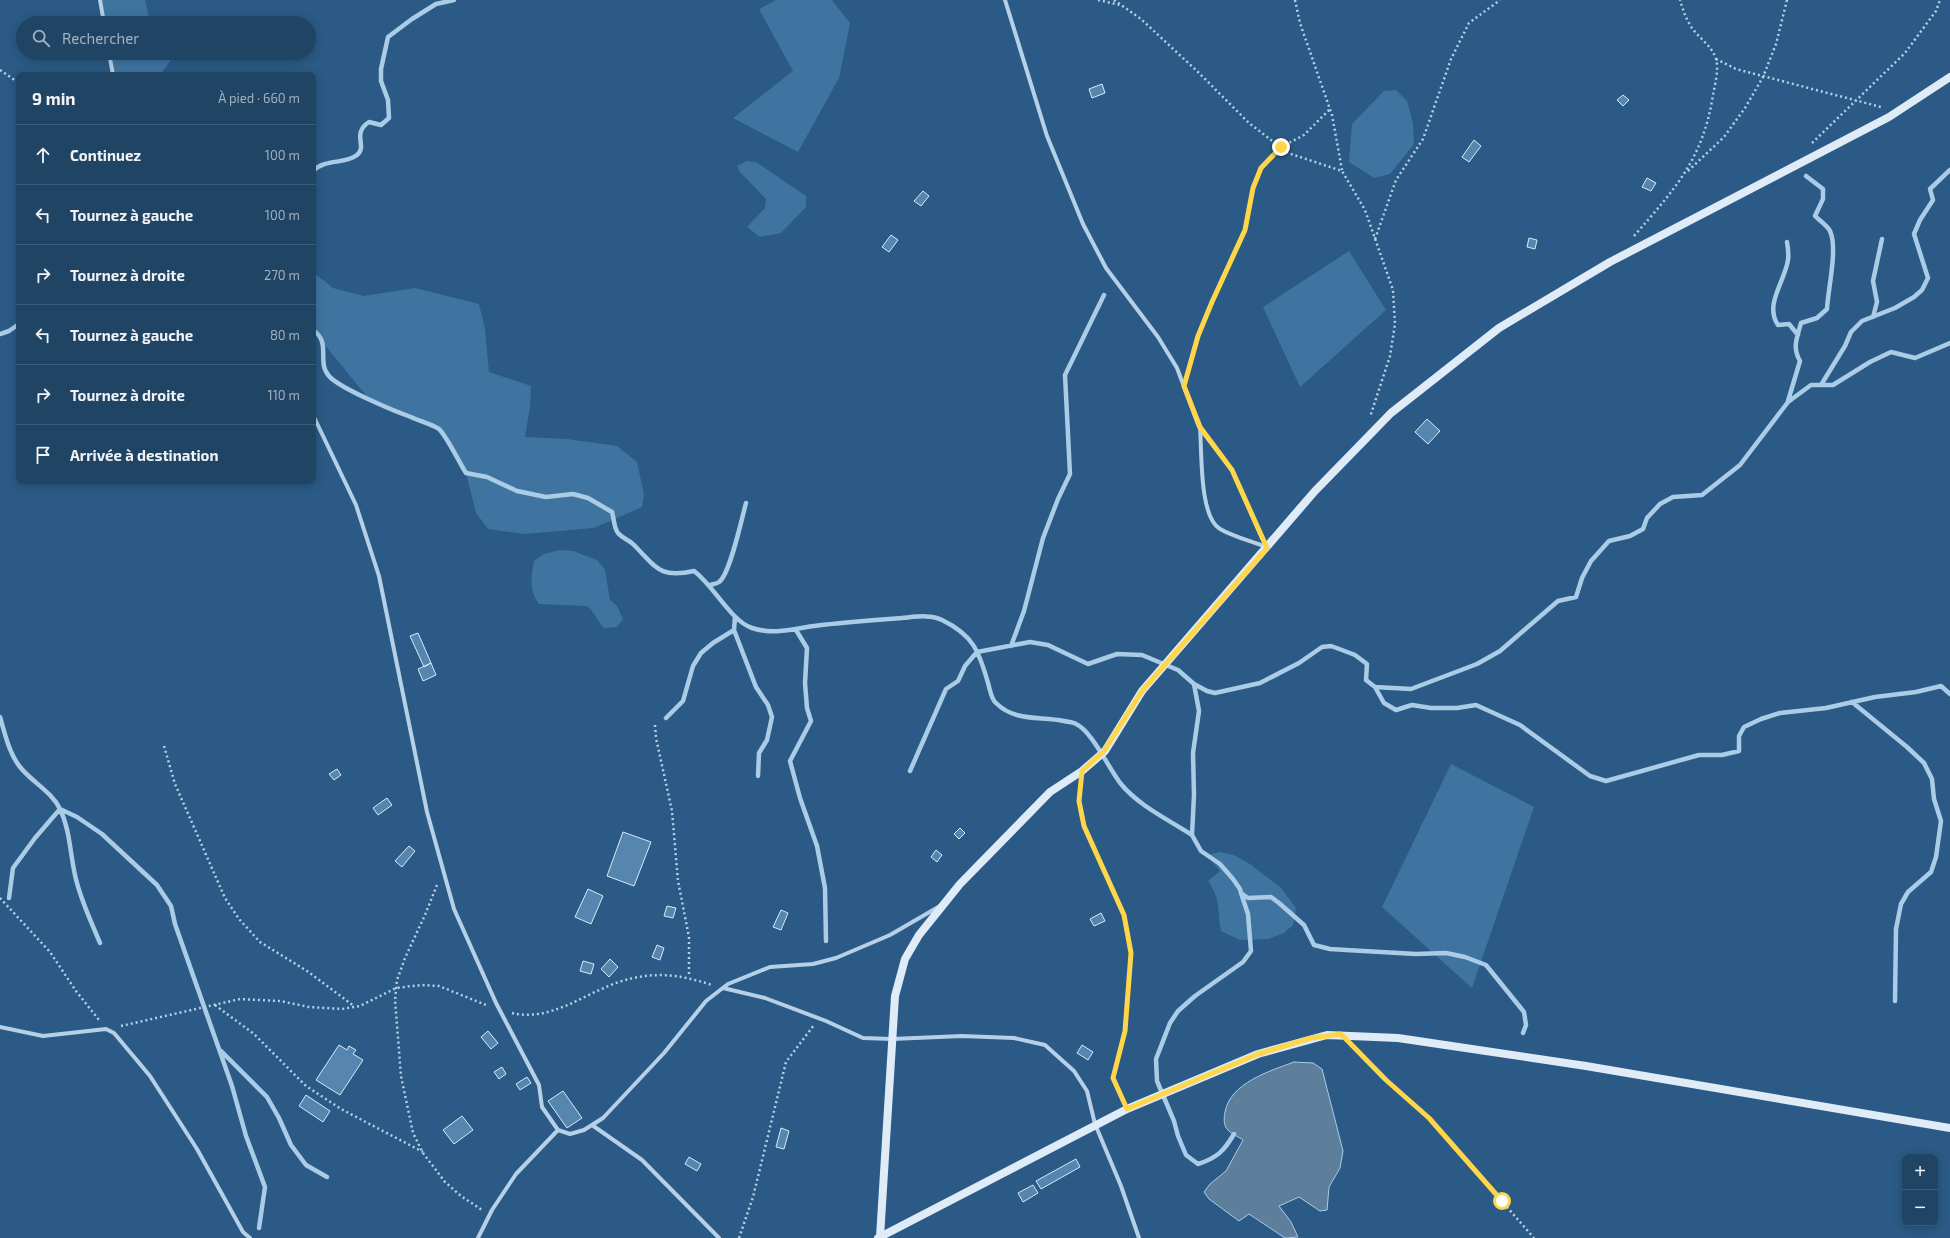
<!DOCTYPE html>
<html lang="fr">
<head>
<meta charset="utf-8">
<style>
	body { margin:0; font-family:"Exo 2",sans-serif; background:#2d4e6d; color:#f1f3f6 }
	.controls { position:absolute; right:12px; bottom:12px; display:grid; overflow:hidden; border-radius:8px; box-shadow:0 2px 10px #0003 }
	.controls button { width:36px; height:36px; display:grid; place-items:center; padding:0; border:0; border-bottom:1px solid #3d5c78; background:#204464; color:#f1f3f6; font:20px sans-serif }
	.stop { position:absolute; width:12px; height:12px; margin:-9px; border:3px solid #ffd54a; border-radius:50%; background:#fff }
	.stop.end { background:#ffd54a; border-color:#fff; box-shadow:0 1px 4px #0008 }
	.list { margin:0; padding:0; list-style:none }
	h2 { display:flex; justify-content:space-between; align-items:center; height:52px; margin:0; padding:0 16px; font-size:17px }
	h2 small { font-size:13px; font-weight:400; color:#a2b0bf }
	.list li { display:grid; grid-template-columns:26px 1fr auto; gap:12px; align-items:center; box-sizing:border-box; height:60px; padding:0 16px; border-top:1px solid #3d5c78 }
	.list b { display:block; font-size:15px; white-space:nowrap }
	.list em { font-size:13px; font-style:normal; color:#a2b0bf }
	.icon { flex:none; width:22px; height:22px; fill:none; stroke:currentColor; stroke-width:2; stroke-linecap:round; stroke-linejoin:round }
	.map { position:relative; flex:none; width:1950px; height:1238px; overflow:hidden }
	.search { position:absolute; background:#204464; box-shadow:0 2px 10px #0003; left:16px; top:16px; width:300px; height:44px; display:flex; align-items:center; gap:10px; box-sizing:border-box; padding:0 14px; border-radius:22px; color:#a2b0bf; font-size:15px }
	.panel { position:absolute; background:#204464; box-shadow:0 2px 10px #0003; left:16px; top:72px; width:300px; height:412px; border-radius:8px }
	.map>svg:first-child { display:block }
	.green { fill:#3f74a1 }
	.water { fill:#5e7f9c; stroke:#aacce7 }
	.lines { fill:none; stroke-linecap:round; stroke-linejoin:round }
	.stream { stroke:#aacce7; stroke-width:4.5 }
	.building { fill:#5686ae; stroke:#d9e9f6 }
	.path { stroke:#b6d0e7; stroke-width:2.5; stroke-dasharray:2 3; stroke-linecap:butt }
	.street { stroke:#b6d0e7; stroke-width:4 }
	.secondary { stroke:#dfebf7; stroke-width:8 }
	.route { stroke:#ffd54a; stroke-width:5 }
</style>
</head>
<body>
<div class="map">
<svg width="1950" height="1238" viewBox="0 0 1950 1238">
	<rect width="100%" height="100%" fill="#2a5a85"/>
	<!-- green -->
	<path class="green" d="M100 0H145L150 23H104Z
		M776 0H832L850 23 839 78 798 152 733 118 793 71 759 9Z
		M109 53H174L175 54 160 75H113Z
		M1396 90 1407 101 1413 123 1414 144 1390 174 1374 178 1349 162 1352 124 1384 91Z
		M747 161 756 162 806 196V207L781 233 760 237 747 227 765 208 766 199 740 172 737 166Z
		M1349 251 1386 310 1300 387 1263 307Z
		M313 272 333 288 364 296 415 288 479 304 485 329 489 372 531 386 530 407 525 437 567 439 617 446 637 462 644 494 642 507 594 528 525 534 488 529 476 513 466 473 440 430 369 399 324 344 318 334 313 337Z
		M560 550 573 551 597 560 605 570 610 600 617 606 623 619 617 627 604 628C597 621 595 612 587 606L539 604C529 591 531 577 534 561L544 554Z
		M1451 764 1534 807 1472 988 1382 907Z
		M1220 852 1234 855 1250 864 1281 888 1296 908 1293 925 1284 933 1269 939 1240 940 1221 931C1217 910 1221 899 1208 881L1220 871 1207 855Z"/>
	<!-- water -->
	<path class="water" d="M1294 1062 1313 1063 1322 1069 1343 1151 1340 1168 1329 1187 1327 1210 1320 1211 1299 1197 1279 1206 1291 1222 1298 1237 1285 1238 1249 1214 1239 1221 1209 1199 1204 1192 1210 1184 1226 1171 1243 1140C1239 1137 1231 1134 1228 1130 1223 1125 1224 1118 1225 1112 1230 1083 1270 1071 1294 1062Z"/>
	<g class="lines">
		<!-- stream -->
		<path class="stream" d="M313 171C326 158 344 165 357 155 368 146 351 134 369 122L381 125 389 118 388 100 381 81V69L388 37 412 19 436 4 454 0
			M1787 242C1788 248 1789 254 1788 260 1785 281 1764 305 1778 325L1789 324 1798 335
			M1873 317 1877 302 1873 281 1882 239
			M313 330C332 343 316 362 329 376 339 388 394 411 411 417 419 421 431 424 439 429 446 435 460 464 466 473L487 477 517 491 546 497 573 494 588 498 612 512C614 518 614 529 618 533 622 538 629 540 633 544 656 567 659 579 694 571 714 586 731 621 752 628 774 635 793 629 814 626 843 622 873 620 902 618 914 617 931 614 942 620 973 635 979 651 988 683 990 689 991 699 996 703 1015 722 1040 716 1064 721 1068 722 1073 722 1076 724 1092 731 1109 769 1121 784 1139 806 1169 820 1192 835
			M0 334 9 331 19 324
			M1821 385 1845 346 1851 332 1862 321 1895 308 1914 297 1922 290 1928 278 1914 234 1920 220 1933 200 1930 189 1950 170
			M1788 401 1800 361C1792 347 1797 338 1801 323L1817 318 1827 309C1828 289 1838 248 1830 231 1828 226 1819 220 1815 216L1823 199V189L1806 176
			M710 585C713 584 717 584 719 582 730 575 742 517 746 503
			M735 617 734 630 756 687 768 705 772 717 767 740 759 753 758 776
			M796 630 807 648 805 683 807 708 811 721 790 761 800 798 817 846 825 888 826 941
			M1011 646 1024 611 1043 538 1058 499 1070 474 1065 375 1104 295
			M1194 684 1207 691 1215 693 1260 683 1299 663 1322 647 1331 646 1342 650 1355 655 1367 664 1366 680 1375 687 1384 703 1396 710 1412 705 1431 708H1457L1476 705 1520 725 1590 776 1606 781 1699 755H1722L1739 751V736L1744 727 1761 719 1780 713 1826 708 1875 697 1916 692 1941 686 1950 694
			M1375 687 1411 689 1477 664 1500 651 1558 601 1576 597 1582 578 1591 561 1609 541 1630 536 1643 529 1647 518 1660 504 1673 497 1702 495 1740 465 1788 402 1811 385H1833L1870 362 1891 352 1915 358 1950 343
			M1852 702 1907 747 1924 763 1932 779 1934 799 1941 821 1936 857 1931 872 1908 892 1901 904 1896 929 1895 1001
			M0 717C5 734 9 753 20 767 32 782 52 792 60 809 70 830 70 853 75 875 80 899 91 921 100 943
			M666 718 683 701 693 666 701 653 713 643 734 630
			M910 771 946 689 958 681 965 666 977 652 1030 642 1048 645 1088 664 1117 654 1142 655 1178 670 1194 684 1199 711 1193 753 1194 795 1192 835 1201 851 1220 864 1233 879 1240 889 1241 893 1248 898 1271 897 1279 903 1304 925 1314 945 1330 949 1346 950 1416 954 1446 953 1465 957 1486 965 1524 1012 1526 1025 1523 1033
			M9 898 13 868 35 838 60 809 77 817 102 834 157 885 171 906 175 924 232 1086 246 1136 265 1187 259 1228
			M221 1051 267 1097 279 1118 291 1145 306 1165 327 1177
			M1234 1134C1224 1151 1217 1158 1198 1164L1186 1155 1178 1136 1174 1121 1157 1081 1156 1059 1170 1023 1178 1011 1195 996 1243 962 1251 951 1248 914 1241 893"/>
	</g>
	<!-- building -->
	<path class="building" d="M1102 84 1105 93 1092 98 1089 89Z
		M1623 95 1629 100 1623 106 1617 100Z
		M1474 140 1481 146 1469 162 1462 157Z
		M1647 178 1656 183 1651 191 1642 187Z
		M923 191 929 196 921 206 914 201Z
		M891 235 898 240 889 252 882 247Z
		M1529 238 1537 240 1535 249 1527 247Z
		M1427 419 1440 431 1428 444 1415 432Z
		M418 633 431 663 424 667 410 636Z
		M431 663 436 675 423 681 418 669Z
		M337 769 341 775 334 780 329 774Z
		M387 798 392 805 378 815 373 808Z
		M960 828 965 833 959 839 954 834Z
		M623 832 651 842 634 886 607 876Z
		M409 846 415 851 402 867 395 861Z
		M936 850 942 855 937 862 931 857Z
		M588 889 603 896 591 924 575 917Z
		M667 906 676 908 673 918 664 916Z
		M781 910 788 913 781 930 773 927Z
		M1101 913 1105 921 1094 926 1090 919Z
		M657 945 664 948 660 960 652 957Z
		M610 959 618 967 609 977 601 969Z
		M583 961 594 964 591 974 580 971Z
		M488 1031 498 1043 491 1049 481 1037Z
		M339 1045 347 1050 349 1046 356 1050 353 1054 363 1060 340 1095 316 1080Z
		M1082 1045 1093 1052 1088 1060 1077 1053Z
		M502 1067 506 1074 499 1079 494 1072Z
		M527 1077 531 1083 520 1090 516 1084Z
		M563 1091 582 1118 567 1128 548 1101Z
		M306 1095 330 1111 323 1122 299 1106Z
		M462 1116 473 1130 454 1144 443 1130Z
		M781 1128 789 1131 784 1149 776 1147Z
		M689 1157 701 1164 697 1171 685 1164Z
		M1076 1159 1080 1167 1041 1189 1036 1181Z
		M1033 1185 1038 1193 1023 1202 1018 1193Z"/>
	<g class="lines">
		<!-- path -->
		<path class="path" d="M1098 0 1120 5
			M1114 0 1141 19 1198 72 1249 123 1288 153 1342 171 1365 210 1393 290 1395 324 1390 356 1370 417
			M1295 0 1300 23 1332 115 1342 170
			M1716 59 1736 69 1881 107
			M0 70 19 83
			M1812 143 1905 53 1936 11 1940 0
			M1688 171 1724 137 1745 108 1763 77 1776 44 1787 0
			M1634 236C1675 189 1703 159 1713 95 1715 84 1719 70 1716 59 1712 46 1699 38 1692 28 1686 19 1683 10 1680 0
			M1375 239 1396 180 1423 139 1451 59 1469 23 1500 0
			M1188 371 1199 336 1212 302 1245 229 1253 188 1261 168 1281 147 1304 135 1330 109
			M655 725 656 738 672 811 678 881 689 937V977
			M164 746 175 784 225 898 239 919 260 942 307 971 354 1006
			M1080 786 1079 801 1084 826 1123 915 1131 953 1125 1031 1113 1078 1122 1100
			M437 885 425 915 405 958 397 980 395 1000 401 1076 413 1133 423 1153 445 1182 461 1196 482 1210
			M0 898 50 952 76 991 99 1020
			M215 1005 254 1034 306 1086 341 1109 423 1152
			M512 1013C551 1022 583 994 619 982 653 971 678 974 712 985
			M121 1026 240 999 280 1001 309 1007 342 1009 360 1006 396 988 421 985 439 986 486 1005
			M1355 1048 1386 1080 1429 1118 1534 1238
			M739 1238 753 1197 786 1062 814 1025"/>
		<!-- street -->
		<path class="street" d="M100 0 104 23
			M1005 0 1047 136 1083 224 1106 268 1158 337 1177 368 1199 427 1232 470 1266 547
			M109 53 113 75
			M313 415 356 505 379 576 427 812 454 909 496 1003 539 1085 542 1107 558 1130 570 1134 584 1130 603 1118 664 1053 706 1001 728 984 770 967 813 964 836 958 890 935 940 906
			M1200 428C1202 451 1199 517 1220 529 1234 537 1251 541 1266 547
			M723 988 765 998 826 1021 863 1038 892 1039 962 1036 1014 1038 1045 1045 1074 1071 1087 1091 1095 1124 1121 1186 1139 1238
			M0 1027 43 1036 106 1029 114 1033 150 1076 197 1149 243 1232 250 1238
			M592 1125 642 1160 719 1238
			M478 1238 492 1210 516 1174 558 1130"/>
		<!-- secondary -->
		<path class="secondary" d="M880 1237 895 996 905 959 919 935 960 884 1050 792 1082 771 1105 751 1142 691 1315 491 1391 413 1499 328 1610 262 1889 117 1950 77
			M878 1238 1127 1109 1258 1054 1327 1035 1398 1038 1586 1066 1950 1128"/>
	</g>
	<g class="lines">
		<!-- route -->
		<path class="route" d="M1281 147 1261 168 1253 188 1245 230 1212 302 1198 336 1184 386 1200 427 1232 470 1267 548 1142 691 1104 751 1082 771 1079 801 1084 826 1124 915 1131 953 1125 1031 1113 1078 1127 1109 1258 1054 1311 1038 1341 1034 1386 1080 1429 1118 1502 1201"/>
	</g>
</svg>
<div class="controls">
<button>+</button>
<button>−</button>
</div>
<div class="stop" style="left:1502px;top:1201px"></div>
<div class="stop end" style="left:1281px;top:147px"></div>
<div class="search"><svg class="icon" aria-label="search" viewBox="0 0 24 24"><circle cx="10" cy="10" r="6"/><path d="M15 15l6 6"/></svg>Rechercher</div>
<section class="panel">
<h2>9 min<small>À pied · 660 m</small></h2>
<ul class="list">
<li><svg class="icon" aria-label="ahead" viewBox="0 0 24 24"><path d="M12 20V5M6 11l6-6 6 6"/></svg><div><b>Continuez</b></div><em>100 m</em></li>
<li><svg class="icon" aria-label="left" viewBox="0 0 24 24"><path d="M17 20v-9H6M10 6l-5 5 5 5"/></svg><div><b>Tournez à gauche</b></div><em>100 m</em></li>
<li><svg class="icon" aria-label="right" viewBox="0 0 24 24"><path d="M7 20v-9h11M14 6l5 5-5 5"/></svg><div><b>Tournez à droite</b></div><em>270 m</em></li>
<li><svg class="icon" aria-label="left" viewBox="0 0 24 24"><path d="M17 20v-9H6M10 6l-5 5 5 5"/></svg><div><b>Tournez à gauche</b></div><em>80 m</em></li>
<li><svg class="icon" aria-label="right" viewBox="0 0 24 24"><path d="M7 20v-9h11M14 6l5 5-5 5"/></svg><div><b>Tournez à droite</b></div><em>110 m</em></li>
<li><svg class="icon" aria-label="arrive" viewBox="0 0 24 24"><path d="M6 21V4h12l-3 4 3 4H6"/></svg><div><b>Arrivée à destination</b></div></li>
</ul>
</section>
</div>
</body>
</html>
